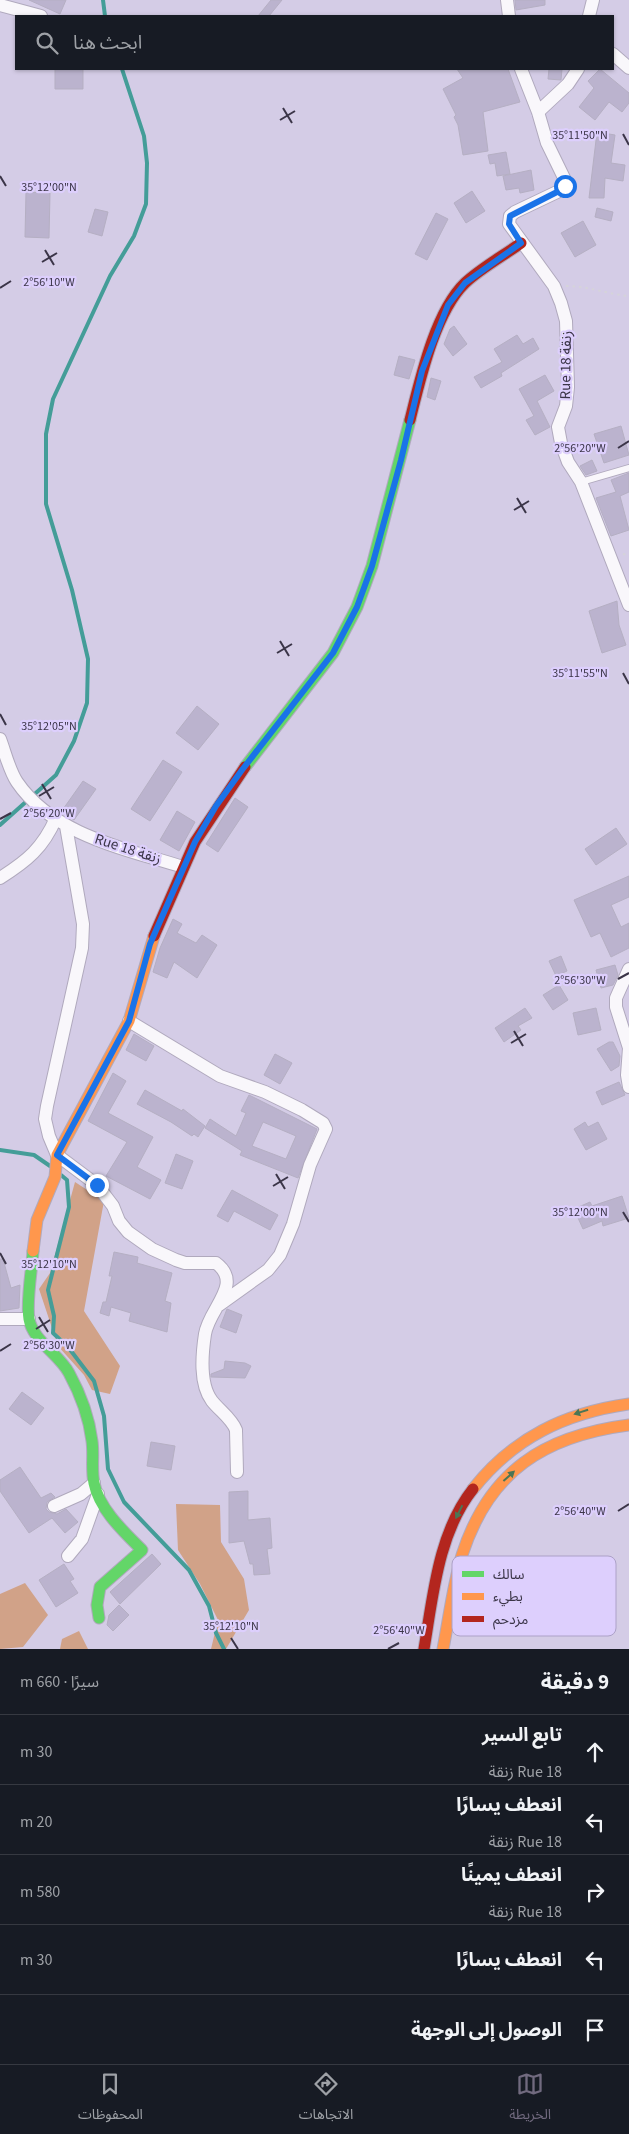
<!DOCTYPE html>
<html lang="ar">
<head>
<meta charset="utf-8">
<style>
	body { margin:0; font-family:"Source Sans 3","Noto Sans Arabic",sans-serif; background:#242831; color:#f1f3f6; direction:rtl }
	.stop { position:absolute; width:15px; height:15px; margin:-11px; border:4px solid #1a73e8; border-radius:50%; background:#fff }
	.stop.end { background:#1a73e8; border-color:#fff; box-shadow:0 1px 5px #0008 }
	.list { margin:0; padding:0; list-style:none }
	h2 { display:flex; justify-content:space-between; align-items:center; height:65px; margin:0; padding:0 20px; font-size:21px }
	h2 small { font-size:16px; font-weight:400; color:#9ea1a6 }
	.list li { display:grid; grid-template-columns:32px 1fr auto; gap:15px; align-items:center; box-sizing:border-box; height:70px; padding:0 20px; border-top:1px solid #363941 }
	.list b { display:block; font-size:19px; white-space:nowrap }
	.list p { margin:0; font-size:16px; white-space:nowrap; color:#9ea1a6 }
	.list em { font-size:16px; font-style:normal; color:#9ea1a6 }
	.icon { flex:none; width:28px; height:28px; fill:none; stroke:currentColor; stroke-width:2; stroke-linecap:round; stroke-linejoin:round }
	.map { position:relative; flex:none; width:629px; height:1649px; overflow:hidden; direction:ltr }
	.search { position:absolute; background:#171b24; box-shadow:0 1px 4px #0004; left:15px; right:15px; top:15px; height:55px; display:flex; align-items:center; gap:12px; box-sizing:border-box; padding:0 18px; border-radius:0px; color:#9ea1a6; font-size:19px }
	.sheet { height:415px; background:#171b24 }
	nav { display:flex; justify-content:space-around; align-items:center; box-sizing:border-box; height:70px; border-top:1px solid #363941; background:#171b24; font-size:14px; color:#9ea1a6 }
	nav a { display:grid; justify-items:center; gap:2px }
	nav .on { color:#716a7f }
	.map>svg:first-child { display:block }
	.forest { fill:#d1a288 }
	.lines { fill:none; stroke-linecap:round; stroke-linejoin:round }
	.stream { stroke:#449d98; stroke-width:4 }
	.building { fill:#bbb3ce; stroke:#b5afc3; fill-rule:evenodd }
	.lane-casing { stroke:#b0a9bd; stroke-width:8 }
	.street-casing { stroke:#b0a9bd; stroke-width:14 }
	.fast-casing { stroke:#b0a9bd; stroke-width:13 }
	.slow-casing { stroke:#b0a9bd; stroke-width:13 }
	.jam-casing { stroke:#b0a9bd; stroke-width:13 }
	.path { stroke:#d5d3da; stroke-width:2; stroke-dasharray:2.5 4; stroke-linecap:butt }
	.lane { stroke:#f9f7fb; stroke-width:6 }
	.street { stroke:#f9f7fb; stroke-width:12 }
	.fast { stroke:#63d668; stroke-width:11 }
	.slow { stroke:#ff974d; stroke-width:11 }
	.jam { stroke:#b3261e; stroke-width:11 }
	.oneway { fill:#4b7555 }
	.route { stroke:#1a73e8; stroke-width:6 }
	.ticks { fill:none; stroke:#3b3548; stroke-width:2 }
	.labels { text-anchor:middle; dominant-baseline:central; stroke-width:4.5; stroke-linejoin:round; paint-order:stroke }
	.street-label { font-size:15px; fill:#3b3548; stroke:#ddcffd }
	.key { fill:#ddcffd; stroke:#aca1c7; stroke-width:1 }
	.key-label { font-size:14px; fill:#3b3548 }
	.ticks-label { font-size:12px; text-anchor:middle; fill:#3b3548; stroke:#ddcffd; stroke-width:4.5; stroke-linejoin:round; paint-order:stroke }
</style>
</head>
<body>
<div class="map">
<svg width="629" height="1649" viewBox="0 0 629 1649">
	<rect width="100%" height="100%" fill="#d4cce6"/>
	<!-- forest -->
	<path class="forest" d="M75 1182 104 1201 84 1311 120 1366 110 1394 92 1390 84 1375 58 1346 39 1289 50 1273Z
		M176 1504 220 1505 221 1542 244 1579 249 1610 226 1649H211L218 1620 200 1584 178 1550Z
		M25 1583 48 1615 23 1647 0 1649V1594Z
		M79 1631 88 1649H60L62 1639Z"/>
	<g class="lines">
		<!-- stream -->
		<path class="stream" d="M103 0 105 16
			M0 825 56 775 74 741 87 703 88 659 72 590 46 504V434L53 399 110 276 134 236 146 204 147 163 144 136 122 69
			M0 1150 34 1155 50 1166
			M61 1175 67 1180 69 1207 48 1290 54 1316 53 1333 68 1347 94 1381 104 1416 108 1469 124 1502 189 1570 209 1606 216 1633 224 1649"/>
	</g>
	<!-- building -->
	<path class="building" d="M29 0H66L60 14Z
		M271 0H282L269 16H258Z
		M515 0H545V5L516 10Z
		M55 69H83V89H55Z
		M457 69H508L520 102 483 112 488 151 463 155 458 125 454 117 456 115 443 89 463 78Z
		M549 69H562L561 80 548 79Z
		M600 69 629 93V103L622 112 609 102 595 120 579 107 594 88 588 81Z
		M597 132 615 135 611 163 625 165 623 181 605 178 604 198H589Z
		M506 152 510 174 497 176 495 163 490 164 488 155Z
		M531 170 534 190 520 193 519 188 506 190 503 176Z
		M472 191 485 211 466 223 454 203Z
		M26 192 50 193 49 238 25 237Z
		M597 208 613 212 611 221 595 217Z
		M95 209 108 212 102 236 88 232Z
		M436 213 448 219 427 260 415 254Z
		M583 221 596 245 575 257 561 233Z
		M454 326 467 344 453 356 444 344 450 329Z
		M517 335 523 344 533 338 539 349 501 373 502 376 481 388 474 377 502 362 494 349Z
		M399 356 415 360 409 379 394 375Z
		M545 375 554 391 537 401 550 427 535 435 526 420 534 416 519 389Z
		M431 378 441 381 435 400 427 397Z
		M621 426 629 455 604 463 594 434Z
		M592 460 597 471 586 475 580 466Z
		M629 473V492L620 496 629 530 611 536 596 498 616 492 611 480Z
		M617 601 619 625 626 645 602 653 589 611Z
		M197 706 219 724 198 750 176 733Z
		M163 760 182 772 150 821 131 809Z
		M83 781 96 789 74 820 61 812Z
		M235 798 248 807 218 852 206 844Z
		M177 811 195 822 179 851 160 840Z
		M616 828 627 844 596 865 585 849Z
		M629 876V897L611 905 621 927 629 923V948L611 957 600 933 591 937 574 900Z
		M173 919 182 924 177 933 196 943 202 935 217 945 197 978 174 962 167 978 153 972 160 948Z
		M561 956 567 971 556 976 549 961Z
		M615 965 618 975 613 985 601 988 596 970Z
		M559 985 568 1000 553 1010 543 995Z
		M525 1008 532 1018 518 1026 521 1030 504 1042 495 1028Z
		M596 1008 601 1030 578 1035 573 1013Z
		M134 1034 154 1046 146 1061 126 1050Z
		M609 1042H613L620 1056 619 1066 611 1071 597 1049Z
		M275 1054 292 1063 280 1084 264 1075Z
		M113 1073 126 1081 108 1113 153 1137 137 1167 161 1180 150 1199 106 1176 127 1142 88 1121Z
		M619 1082 625 1095 602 1105 596 1092Z
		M145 1090 182 1111 183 1109 205 1126 198 1137 194 1134 192 1136 171 1122 137 1104Z
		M249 1095 317 1129 298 1178 240 1155 242 1151 205 1128 210 1119 236 1136 246 1113 241 1111ZM263 1122 296 1136 286 1159 252 1146Z
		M585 1122 588 1127 598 1122 607 1139 586 1150 574 1129Z
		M176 1154 193 1161 182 1189 165 1183Z
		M232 1190 278 1215 270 1230 234 1211 228 1222 217 1216Z
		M622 1196 629 1218 603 1226 602 1221 583 1229 574 1209 590 1202 592 1206Z
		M114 1252 138 1257 137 1263 172 1273 165 1301 171 1303 167 1332 129 1321 131 1313 111 1307 109 1316 100 1313 103 1302H106L112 1276H109Z
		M0 1259H3L11 1288 20 1285 19 1308 0 1311Z
		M227 1309 242 1315 236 1333 220 1327Z
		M225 1361 245 1363 251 1366 245 1378 211 1377V1374L224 1369Z
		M22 1392 44 1408 31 1425 9 1409Z
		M151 1442 175 1446 171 1470 147 1466Z
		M20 1467 41 1498 51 1493 55 1497 47 1502 46 1509 49 1512 57 1514 66 1509 78 1522 65 1533 52 1518 29 1533 0 1491V1480Z
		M248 1491V1520L270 1518 272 1548 267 1549 270 1574 254 1575 253 1564H250L244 1541 229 1543V1492Z
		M152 1554 161 1564 120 1604 110 1592Z
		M64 1564 74 1579 70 1581 78 1593 56 1607 39 1580Z
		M119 1605 129 1615 113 1631 107 1625 109 1615Z"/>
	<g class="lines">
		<defs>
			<path id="lane" d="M581 482 629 468"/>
			<path id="street" d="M507 0 509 16
				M0 5 41 16
				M589 16 593 0
				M613 54 629 68
				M521 69 538 112 547 143 565 180V186L557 192 515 212 510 216 509 224 554 286 561 303 566 321 568 387 566 406 558 427 561 443 568 462 581 482 629 605
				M538 112 568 84 578 69
				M0 739C5 752 9 770 17 782 53 835 126 849 183 867
				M66 826 83 924 82 948 47 1106 45 1119 49 1136 57 1155 97 1185 113 1206 119 1221 128 1232 152 1249 176 1260 185 1263H216C244 1284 209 1308 205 1334 202 1354 199 1384 212 1401 220 1411 232 1419 236 1430L237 1472
				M0 878C27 861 43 848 56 818
				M629 969 616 998V1007L629 1048 627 1075 629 1087
				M129 1021 220 1076 265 1092 302 1110 323 1123 326 1129 310 1165 293 1224 280 1255 268 1270 219 1305
				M0 1319H29
				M54 1506 81 1494 94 1483
				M68 1556 82 1539 98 1494"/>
			<path id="fast" d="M245 767 333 653 357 607 372 566 410 420
				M33 1251C32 1269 26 1302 29 1319 33 1341 59 1354 69 1373 81 1395 89 1417 92 1441 94 1455 91 1469 94 1483 99 1509 124 1532 142 1550L100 1587 97 1605 99 1618"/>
			<path id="slow" d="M33 1251 37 1220 55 1177 57 1155 129 1021 154 936
				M473 1489C513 1438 565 1413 629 1404
				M443 1649C449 1618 453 1585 462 1555 489 1471 544 1436 629 1425"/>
			<path id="jam" d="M410 420C420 380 435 312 465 283 481 268 503 256 521 243
				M154 936 195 842 245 767
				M424 1649C433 1596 438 1533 473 1489"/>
		</defs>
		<!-- lane casing -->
		<use href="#lane" class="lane-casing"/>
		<!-- street casing -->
		<use href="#street" class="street-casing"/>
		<!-- fast casing -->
		<use href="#fast" class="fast-casing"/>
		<!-- slow casing -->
		<use href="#slow" class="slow-casing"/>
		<!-- jam casing -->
		<use href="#jam" class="jam-casing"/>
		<!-- path -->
		<path class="path" d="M566 286C588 286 607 294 629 296
			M623 554 629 555"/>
		<!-- lane -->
		<use href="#lane" class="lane"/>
		<!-- street -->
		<use href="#street" class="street"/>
		<!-- fast -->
		<use href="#fast" class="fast"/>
		<!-- slow -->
		<use href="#slow" class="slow"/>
		<!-- jam -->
		<use href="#jam" class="jam"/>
	</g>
	<!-- one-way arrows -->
	<defs><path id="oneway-solid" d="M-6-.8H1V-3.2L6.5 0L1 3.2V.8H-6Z" transform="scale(1.25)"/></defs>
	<g class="oneway">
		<use href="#oneway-solid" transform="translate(581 1412) rotate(162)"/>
		<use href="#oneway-solid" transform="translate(509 1476) rotate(-42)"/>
		<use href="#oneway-solid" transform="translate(459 1512) rotate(117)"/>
	</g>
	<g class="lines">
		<!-- route -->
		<path class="route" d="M97 1185 57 1155 129 1021 150 944 195 842 216 806 242 770 333 653 357 607 372 566 401 460 422 371 448 305 465 283 521 243 509 224 510 216 557 192 565 186"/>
	</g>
	<!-- ticks -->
	<path class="ticks" d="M283 108 292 123M280 120 295 111M623 134 629 145M0 176 6 186M45 250 54 265M42 262 57 253M0 288 11 281M618 448 629 441M517 498 526 513M514 510 529 501M280 641 289 656M277 653 292 644M623 673 629 684M0 714 6 725M42 784 51 799M39 796 54 787M0 819 11 813M618 979 629 973M514 1031 523 1046M511 1043 526 1034M276 1174 285 1189M273 1186 288 1177M623 1212 629 1222M0 1253 6 1264M39 1317 48 1332M36 1329 50 1320M0 1351 11 1344M618 1511 629 1504M231 1638 238 1649M388 1649 399 1643"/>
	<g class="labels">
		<!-- street labels -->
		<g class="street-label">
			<text transform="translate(566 365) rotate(-89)">Rue 18 زنقة</text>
			<text transform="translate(128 849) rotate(18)">Rue 18 زنقة</text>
		</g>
	</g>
	<!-- legend -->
	<rect x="452" y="1556" width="164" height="80" rx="8" class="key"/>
	<rect x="462" y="1571" width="22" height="6" fill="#63d668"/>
	<rect x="462" y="1593" width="22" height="7" fill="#ff974d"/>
	<rect x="462" y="1616" width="22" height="6" fill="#b3261e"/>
	<g class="key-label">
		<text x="493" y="1579">سالك</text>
		<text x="493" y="1601">بطيء</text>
		<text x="493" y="1624">مزدحم</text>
	</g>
	<g class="ticks-label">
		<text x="580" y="139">35°11'50"N</text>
		<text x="49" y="191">35°12'00"N</text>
		<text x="49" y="286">2°56'10"W</text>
		<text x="580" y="452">2°56'20"W</text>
		<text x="580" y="677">35°11'55"N</text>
		<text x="49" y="730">35°12'05"N</text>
		<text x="49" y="817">2°56'20"W</text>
		<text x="580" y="984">2°56'30"W</text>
		<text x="580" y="1216">35°12'00"N</text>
		<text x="49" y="1268">35°12'10"N</text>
		<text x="49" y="1349">2°56'30"W</text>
		<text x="580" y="1515">2°56'40"W</text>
		<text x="231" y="1630">35°12'10"N</text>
		<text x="399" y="1634">2°56'40"W</text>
	</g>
</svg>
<div class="stop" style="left:565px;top:186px"></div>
<div class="stop end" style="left:97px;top:1185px"></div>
<div class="search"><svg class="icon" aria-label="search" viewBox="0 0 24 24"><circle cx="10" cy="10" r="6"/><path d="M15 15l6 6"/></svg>ابحث هنا</div>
</div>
<section class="sheet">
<h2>9 دقيقة<small>سيرًا · 660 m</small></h2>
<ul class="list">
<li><svg class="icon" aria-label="ahead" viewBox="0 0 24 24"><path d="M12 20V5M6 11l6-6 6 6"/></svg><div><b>تابع السير</b><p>Rue 18 زنقة</p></div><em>30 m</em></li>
<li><svg class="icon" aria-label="left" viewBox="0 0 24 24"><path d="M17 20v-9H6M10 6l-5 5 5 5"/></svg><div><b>انعطف يسارًا</b><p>Rue 18 زنقة</p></div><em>20 m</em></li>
<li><svg class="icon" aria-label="right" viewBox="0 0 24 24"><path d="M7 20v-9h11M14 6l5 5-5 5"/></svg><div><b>انعطف يمينًا</b><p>Rue 18 زنقة</p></div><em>580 m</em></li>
<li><svg class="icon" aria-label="left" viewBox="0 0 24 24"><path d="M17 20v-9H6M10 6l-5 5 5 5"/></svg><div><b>انعطف يسارًا</b></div><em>30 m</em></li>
<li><svg class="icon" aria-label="arrive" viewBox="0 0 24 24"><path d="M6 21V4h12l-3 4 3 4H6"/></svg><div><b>الوصول إلى الوجهة</b></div></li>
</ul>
</section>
<nav>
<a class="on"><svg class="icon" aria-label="map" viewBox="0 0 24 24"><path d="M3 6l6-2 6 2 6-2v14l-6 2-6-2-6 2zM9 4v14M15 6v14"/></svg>الخريطة</a>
<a><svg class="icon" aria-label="directions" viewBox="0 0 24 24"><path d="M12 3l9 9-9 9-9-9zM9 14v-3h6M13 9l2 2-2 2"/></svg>الاتجاهات</a>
<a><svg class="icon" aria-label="saved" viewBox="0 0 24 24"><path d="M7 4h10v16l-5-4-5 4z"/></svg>المحفوظات</a>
</nav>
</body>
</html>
